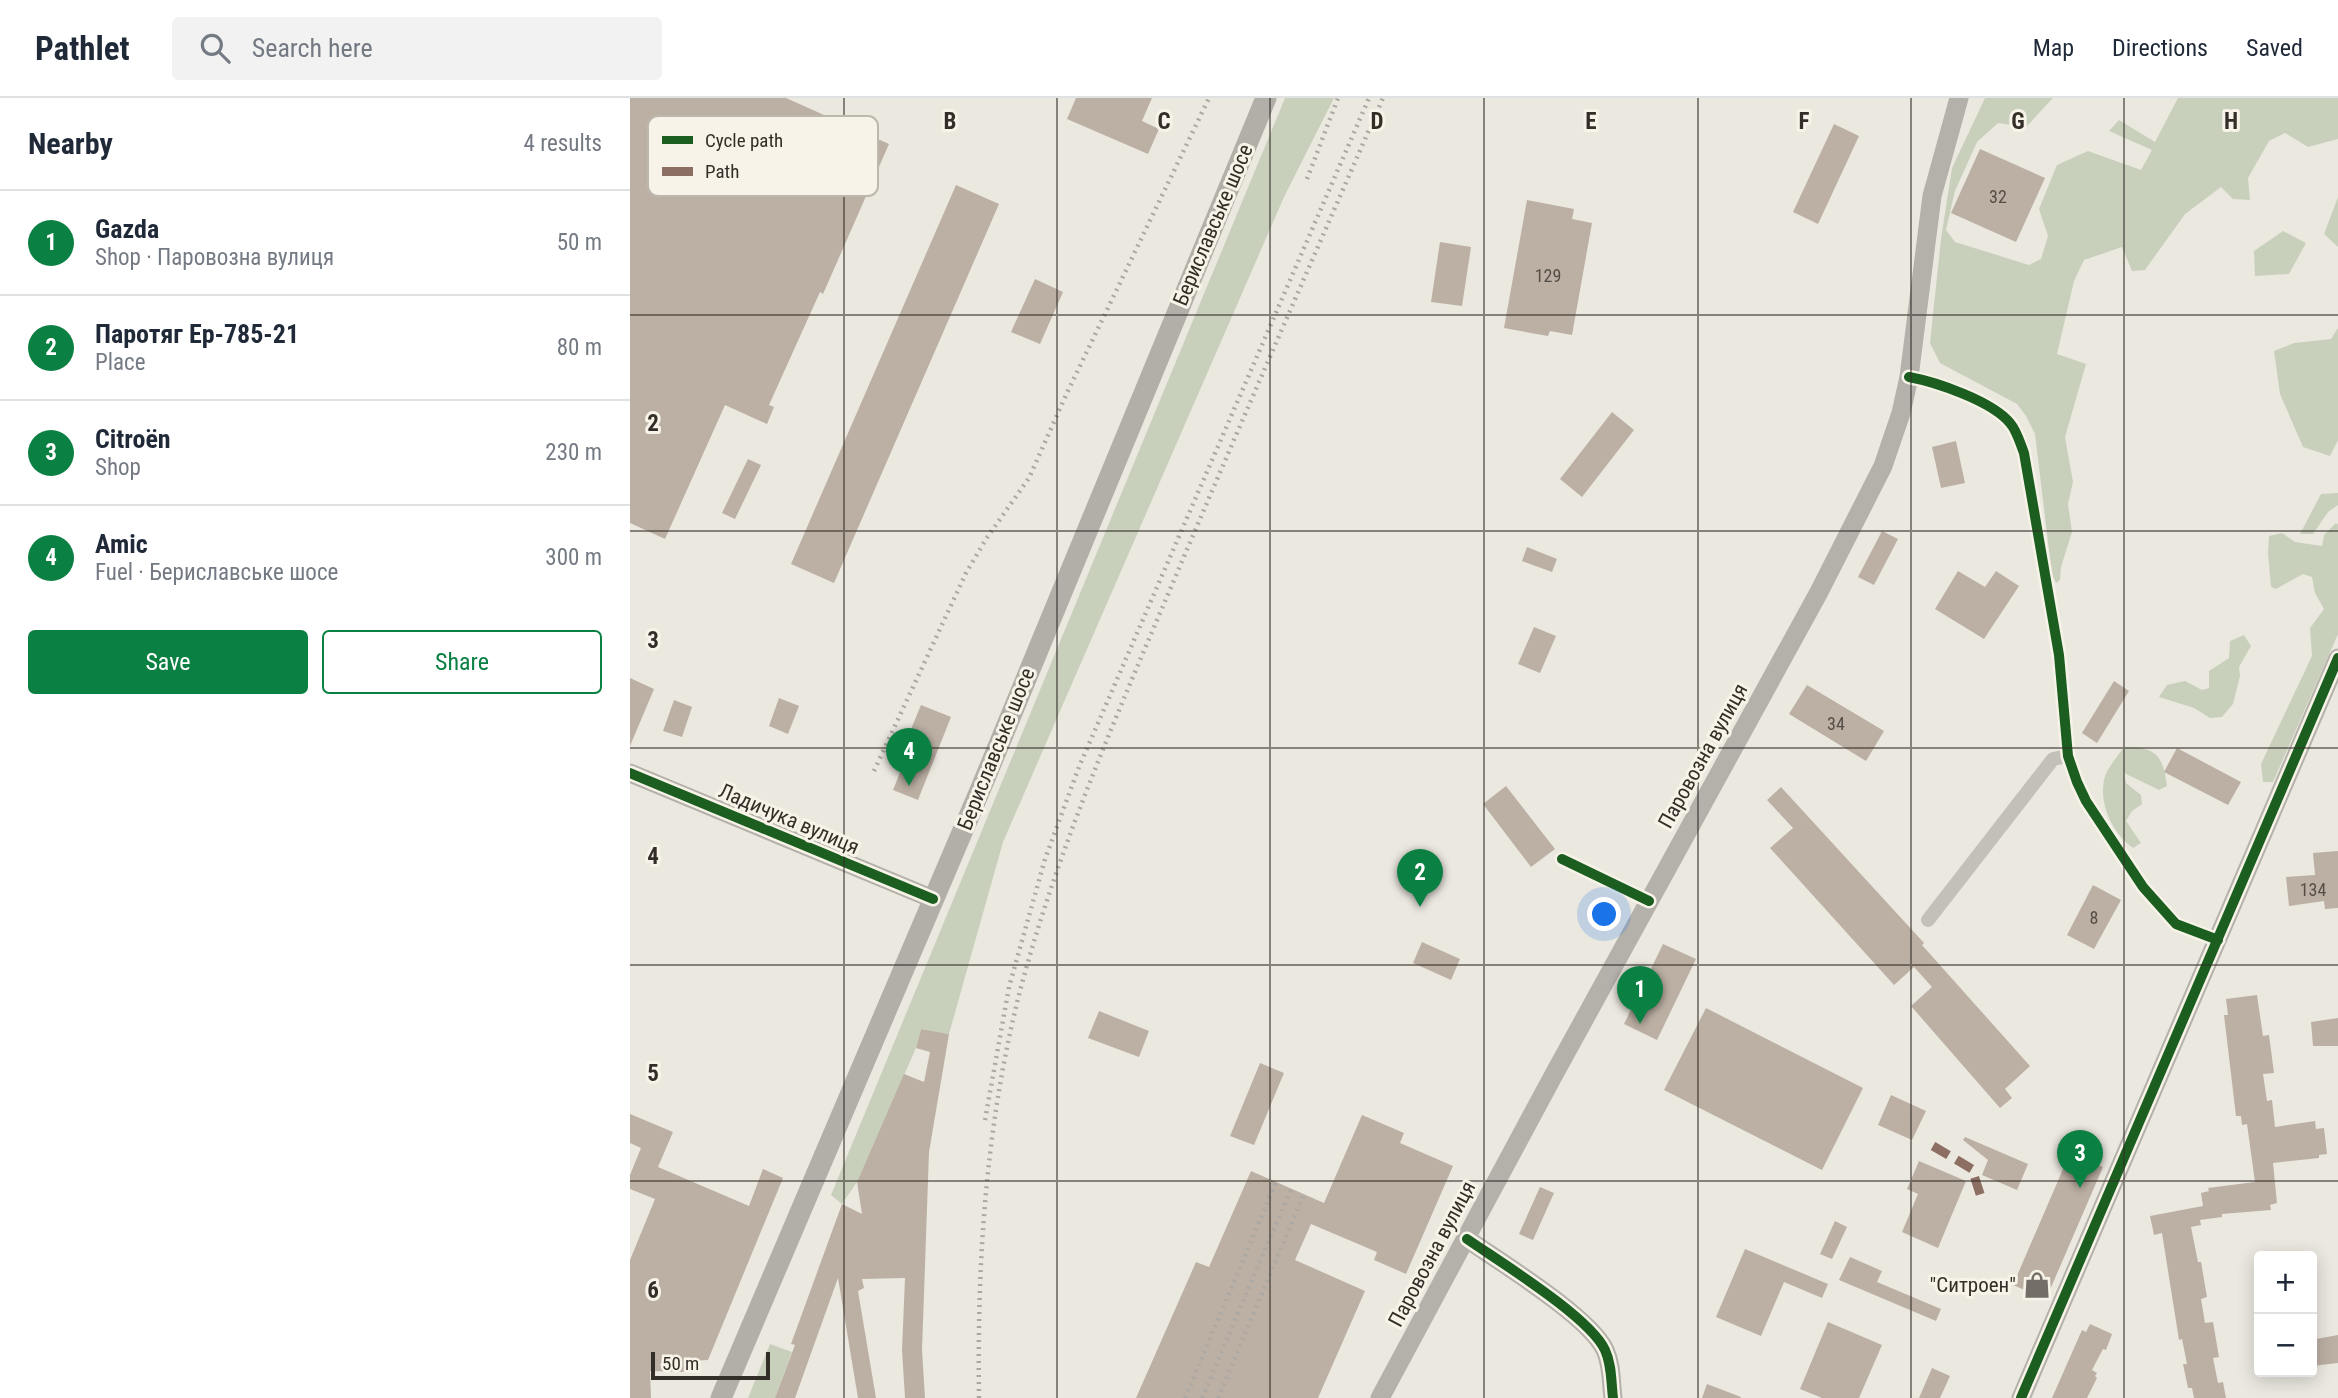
<!DOCTYPE html>
<html lang="en">
<head>
<meta charset="utf-8">
<style>
	body { margin:0; font-family:"Roboto Condensed",sans-serif; background:#f2f2f3; color:#1f2937 }
	.controls { position:absolute; right:21px; bottom:21px; display:grid; overflow:hidden; border-radius:7px; box-shadow:0 4px 18px #0003 }
	.controls button { width:63px; height:63px; display:grid; place-items:center; padding:0; border:0; border-bottom:2px solid #e0e1e3; background:#fff; color:#1f2937; font:35px sans-serif }
	.scale { position:absolute; left:21px; bottom:18px; width:119px; box-sizing:border-box; padding-left:7px; border:4px solid #332e28; border-top:0; font-size:19px; line-height:24px; white-space:nowrap; color:#332e28; -webkit-text-stroke:5px #f7f3e8; paint-order:stroke }
	.you { position:absolute; left:975px; top:817px; width:24px; height:24px; margin:-18px; border:5px solid #fff; border-radius:50%; background:#1a73e8; box-shadow:0 0 0 10px #1a73e833 }
	.badge { display:grid; place-items:center; width:46px; height:46px; border-radius:50%; background:#0b8043; color:#fff; font-size:23px; font-weight:700 }
	.pin { position:absolute; translate:-50% -58px; filter:drop-shadow(0 2px 4px #0008) }
	.pin::after { content:''; position:absolute; top:37px; width:24px; height:21px; background:inherit; clip-path:polygon(0 0,100% 0,50% 100%) }
	.list { margin:0; padding:0; list-style:none }
	h2 { display:flex; justify-content:space-between; align-items:center; height:91px; margin:0; padding:0 28px; font-size:30px }
	h2 small { font-size:23px; font-weight:400; color:#747a83 }
	.list li { display:grid; grid-template-columns:46px 1fr auto; gap:21px; align-items:center; box-sizing:border-box; height:105px; padding:0 28px; border-top:2px solid #e0e1e3 }
	.list b { display:block; font-size:26px; white-space:nowrap }
	.list p { margin:0; font-size:23px; white-space:nowrap; color:#747a83 }
	.list em { font-size:23px; font-style:normal; color:#747a83 }
	.actions { display:flex; gap:14px; padding:21px 28px }
	.actions a { flex:1; padding:16px 0; border:2px solid #0b8043; border-radius:7px; text-align:center; font-size:24px; color:#0b8043 }
	.actions .main { background:#0b8043; color:#fff }
	.icon { flex:none; width:38px; height:38px; fill:none; stroke:currentColor; stroke-width:2; stroke-linecap:round; stroke-linejoin:round }
	.map { position:relative; flex:none; width:1708px; height:1300px; overflow:hidden }
	header { display:flex; align-items:center; gap:42px; box-sizing:border-box; height:98px; padding:0 35px; background:#fff; border-bottom:2px solid #e0e1e3 }
	header strong { font-size:33px }
	nav { display:flex; gap:38px; margin-inline-start:auto; font-size:24px }
	.search { width:490px; height:63px; background:#f2f2f3; display:flex; align-items:center; gap:18px; box-sizing:border-box; padding:0 24px; border-radius:7px; color:#747a83; font-size:26px }
	main { display:flex }
	aside { flex:1; background:#fff }
	.map>svg:first-child { display:block }
	.green { fill:#c8d0bc }
	.building { fill:#bcb0a4 }
	.lines { fill:none; stroke-linecap:round; stroke-linejoin:round }
	.street { stroke:#c3c0ba; stroke-width:14 }
	.secondary { stroke:#b4b0aa; stroke-width:19 }
	.primary { stroke:#b2aea8; stroke-width:21 }
	.rail { stroke:#aba8a4; stroke-width:4.5; stroke-dasharray:2 5; stroke-linecap:butt }
	.quiet { stroke:#8d6e63; stroke-width:9; stroke-dasharray:18 9; stroke-linecap:butt }
	.cycleway-casing { stroke:#f7f3e8; stroke-width:15 }
	.cycleway { stroke:#1b5e20; stroke-width:10 }
	.grid { fill:none; stroke:#332e28; stroke-width:2; stroke-opacity:0.55 }
	.labels { text-anchor:middle; dominant-baseline:central; stroke-width:6; stroke-linejoin:round; paint-order:stroke }
	.number-label { font-size:18px; fill:#554e47 }
	.street-label { font-size:21px; fill:#332e28; stroke:#f7f3e8 }
	.poi-label { font-size:21px; fill:#332e28; stroke:#f7f3e8; text-anchor:end }
	.key { fill:#f7f3e8; stroke:#bcb8ae; stroke-width:2 }
	.key-label { font-size:19px; fill:#332e28 }
	.grid-label { font-size:23px; text-anchor:middle; font-weight:bold; fill:#332e28; stroke:#f7f3e8; stroke-width:6; stroke-linejoin:round; paint-order:stroke }
</style>
</head>
<body>
<header>
<strong>Pathlet</strong>
<div class="search"><svg class="icon" aria-label="search" viewBox="0 0 24 24"><circle cx="10" cy="10" r="6"/><path d="M15 15l6 6"/></svg>Search here</div>
<nav><a>Map</a><a>Directions</a><a>Saved</a></nav>
</header>
<main>
<aside>
<h2>Nearby<small>4 results</small></h2>
<ul class="list">
<li><span class="badge">1</span><div><b>Gazda</b><p>Shop · Паровозна вулиця</p></div><em>50 m</em></li>
<li><span class="badge">2</span><div><b>Паротяг Ер-785-21</b><p>Place</p></div><em>80 m</em></li>
<li><span class="badge">3</span><div><b>Citroën</b><p>Shop</p></div><em>230 m</em></li>
<li><span class="badge">4</span><div><b>Amic</b><p>Fuel · Бериславське шосе</p></div><em>300 m</em></li>
</ul>
<div class="actions"><a class="main">Save</a><a>Share</a></div>
</aside>
<div class="map">
<svg width="1708" height="1300" viewBox="0 0 1708 1300">
	<rect width="100%" height="100%" fill="#ebe8e0"/>
	<!-- green -->
	<path class="green" d="M655 0H704L654 99 373 744 319 936 291 931 286 950 227 1084 212 1106 201 1097Z
		M1355 0H1423L1396 29 1368 25 1347 44 1325 93 1316 132 1325 144 1399 167 1411 161 1418 138 1409 111 1427 67 1458 53 1511 72 1522 52 1479 33 1489 22 1525 44 1548 0H1708V41L1678 49 1655 35 1639 43 1618 80 1620 102 1603 101 1591 89 1555 116 1515 172 1502 173 1492 149 1454 162 1444 183 1427 256 1456 266 1435 339 1443 384 1438 406 1442 434 1431 469 1430 482 1426 485 1422 477 1405 336 1396 318 1387 306 1310 265 1300 245 1311 141 1322 70Z
		M1708 99V149L1694 136Z
		M1653 133 1676 145 1659 176 1625 178 1624 153Z
		M1708 230V342L1700 358 1673 349 1650 296 1644 253 1664 245 1701 241Z
		M1708 395V407L1698 414 1683 436H1670L1691 396Z
		M1706 425 1708 426V536L1643 684H1633L1631 666 1682 558 1680 530 1694 511 1685 495 1682 479 1673 476 1646 491 1641 489 1638 455 1639 438 1652 435 1665 444 1692 448 1694 437Z
		M1614 537 1621 548 1609 569 1610 578 1603 606 1592 619 1580 620 1564 610 1529 599 1537 587 1555 583 1572 592 1579 590V573L1599 560 1600 543Z
		M1494 649C1526 649 1533 657 1537 688L1529 692 1494 675 1496 685 1511 697 1512 706 1502 713 1496 723 1511 745 1503 750C1483 736 1469 707 1474 682 1476 671 1488 658 1494 649Z
		M140 1246 162 1254 145 1300H118Z"/>
	<!-- building -->
	<path class="building" d="M0 0H156L259 46 193 196 190 194 139 307 144 309 137 326 95 307 35 441 0 425Z
		M446 0H522L512 23 529 31 518 56 437 21Z
		M1204 26 1229 38 1188 126 1163 114Z
		M1350 51 1415 80 1386 144 1321 115Z
		M326 87 369 106 204 485 161 466Z
		M897 102 944 111 942 121 962 125 942 237 920 233 918 238 874 230Z
		M810 144 841 149 832 208 801 204Z
		M405 181 433 194 410 246 381 234Z
		M982 314 1004 332 952 399 930 381Z
		M1326 343 1335 385 1311 390 1302 349Z
		M118 361 131 367 105 421 92 415Z
		M1252 433 1268 441 1244 487 1228 479Z
		M897 449 927 461 922 474 892 463Z
		M1328 473 1355 489 1366 473 1389 488 1354 541 1305 511Z
		M904 529 926 538 910 575 888 566Z
		M0 580 24 591 0 648Z
		M1484 583 1499 593 1467 645 1452 635Z
		M1177 587 1254 633 1236 663 1159 616Z
		M149 600 169 608 158 636 139 628Z
		M44 602 62 609 52 639 33 633Z
		M291 607 321 619 288 702 263 692 271 672 265 670Z
		M1547 650 1611 684 1598 707 1534 674Z
		M876 688 925 751 901 769 853 706Z
		M1151 689 1294 845 1292 847 1400 968 1375 991 1382 1000 1370 1010 1281 908 1302 889 1284 869 1264 887 1140 750 1163 730 1137 702Z
		M1708 753V810L1695 811 1694 803 1659 808 1656 779 1685 777 1683 755Z
		M1463 787 1491 802 1464 851 1437 837Z
		M792 844 830 861 821 882 783 865Z
		M1033 846 1066 861 1027 942 994 926Z
		M1627 897 1633 938 1639 937 1644 975 1633 976 1637 1003 1642 1002 1645 1029 1685 1023 1686 1031 1694 1030 1697 1056 1689 1057V1060L1643 1065 1647 1105 1640 1107 1641 1112 1592 1116V1119L1570 1122 1571 1127 1561 1129 1568 1164H1571L1577 1199 1571 1201 1575 1225 1583 1224 1589 1259 1583 1260 1588 1285 1593 1284 1596 1300H1564L1562 1290H1558L1553 1266H1557L1552 1241 1549 1242 1532 1135 1524 1137 1520 1118 1573 1108 1571 1095 1579 1093 1578 1090 1625 1084 1617 1026 1612 1027 1611 1018H1606L1594 917H1598L1596 901Z
		M1076 910 1233 990 1192 1072 1034 992Z
		M469 913 519 933 509 959 458 940Z
		M1708 920V948H1683L1681 924Z
		M291 931 319 936 299 1054 292 1252 295 1300H275L272 1252 275 1180 232 1181 234 1190 228 1193 246 1300H228L208 1180 165 1300H145L165 1247 161 1246 212 1106 232 1116 227 1084 274 976 294 984 300 954 286 950Z
		M630 965 654 975 624 1047 600 1038Z
		M1261 997 1296 1013 1282 1042 1248 1027Z
		M0 1016 43 1034 28 1069 119 1108 133 1071 153 1080 78 1262 60 1263 56 1274 20 1273 21 1300H0V1162L25 1101 0 1091V1077L11 1050 0 1045Z
		M732 1017 774 1035 770 1045 823 1068 776 1176 744 1162 747 1154 681 1126 665 1162 735 1193 688 1300H506L566 1164 579 1169 621 1073 694 1105Z
		M1335 1039 1398 1066 1387 1092 1352 1077 1358 1062 1333 1042Z
		M1440 1055 1473 1069 1416 1201 1383 1187Z
		M1289 1063 1336 1083 1308 1150 1272 1134 1288 1096 1277 1091Z
		M910 1089 924 1095 903 1142 889 1136Z
		M1205 1123 1217 1129 1202 1161 1190 1156Z
		M1115 1151 1198 1186 1192 1200 1154 1184 1131 1238 1086 1219Z
		M1220 1159 1252 1173 1247 1184 1311 1211 1306 1223 1209 1182Z
		M1198 1224 1252 1247 1229 1300H1192L1170 1291Z
		M1460 1226 1482 1236 1476 1252 1473 1251 1462 1272 1467 1275 1465 1278 1467 1280 1457 1300H1422L1452 1232 1456 1234Z
		M1708 1237V1265L1682 1268V1251L1687 1250 1686 1241Z
		M1302 1270 1320 1278 1310 1300H1289Z
		M1077 1286 1111 1299 1110 1300H1072Z"/>
	<g class="lines">
		<!-- street -->
		<path class="street" d="M1279 279C1306 284 1362 303 1380 325 1387 333 1390 345 1394 355L1429 557 1438 658 1447 684 1456 703 1513 789 1546 826 1588 842
			M932 761 1019 803
			M1298 822 1423 661 1438 658"/>
		<!-- secondary -->
		<path class="secondary" d="M0 675 303 801
			M837 1141C870 1164 960 1219 975 1252 982 1267 981 1284 983 1300
			M750 1300 922 980 1189 494 1253 368 1271 315 1279 279 1302 98 1329 0
			M1391 1300 1708 560"/>
		<!-- primary -->
		<path class="primary" d="M91 1300 351 690 636 0"/>
		<!-- rail -->
		<path class="rail" d="M677 81 708 0
			M244 673 336 475 356 441 399 380 436 297 579 0
			M355 1022 379 889 415 761 449 669 739 0
			M349 1300C347 1162 356 1023 391 889 427 755 482 628 536 501 607 333 680 167 753 0
			M555 1300 646 1084
			M572 1300 661 1091
			M588 1300 674 1096"/>
		<!-- quiet -->
		<path class="quiet" d="M1303 1048 1342 1071 1351 1099"/>
		<defs>
			<path id="cycleway" d="M1279 279C1306 284 1362 303 1380 325 1387 333 1390 345 1394 355L1429 557 1438 658 1447 684 1456 703 1513 789 1546 826 1588 842
				M0 675 303 801
				M932 761 1019 803
				M837 1141C870 1164 960 1219 975 1252 982 1267 981 1284 983 1300
				M1391 1300 1708 560"/>
		</defs>
		<!-- cycleway casing -->
		<use href="#cycleway" class="cycleway-casing"/>
		<!-- cycleway -->
		<use href="#cycleway" class="cycleway"/>
	</g>
	<!-- grid -->
	<path class="grid" d="M214 0V1300M427 0V1300M640 0V1300M854 0V1300M1068 0V1300M1281 0V1300M1494 0V1300M0 217H1708M0 433H1708M0 650H1708M0 867H1708M0 1083H1708"/>
	<!-- icons -->
	<defs>
		<symbol id="shop-bare" viewBox="-9 -9 18 18"><path d="M-5-2.5h2.3a2.7 3.5 0 0 1 5.4 0H5L5.5 6h-11ZM-1.5-2.5h3a1.5 2.3 0 0 0-3 0Z" fill="#736f68" stroke="#f7f3e8" stroke-width="2.5" paint-order="stroke"/></symbol>
	</defs>
	<g fill-rule="evenodd">
		<use href="#shop-bare" x="1388" y="1168" width="38" height="38"/>
	</g>
	<g class="labels">
		<!-- number labels -->
		<g class="number-label">
			<text x="1368" y="98">32</text>
			<text x="918" y="177">129</text>
			<text x="1206" y="625">34</text>
			<text x="1683" y="791">134</text>
			<text x="1464" y="819">8</text>
		</g>
		<!-- street labels -->
		<g class="street-label">
			<text transform="translate(583 127) rotate(-67)">Бериславське шосе</text>
			<text transform="translate(366 651) rotate(-68)">Бериславське шосе</text>
			<text transform="translate(1073 658) rotate(-61)">Паровозна вулиця</text>
			<text transform="translate(159 721) rotate(23)">Ладичука вулиця</text>
			<text transform="translate(802 1156) rotate(-62)">Паровозна вулиця</text>
		</g>
		<!-- poi labels -->
		<g class="poi-label">
			<text x="1386" y="1187">"Ситроен"</text>
		</g>
	</g>
	<!-- legend -->
	<rect x="18" y="18" width="230" height="80" rx="10" class="key"/>
	<rect x="32" y="38" width="31" height="8" fill="#1b5e20"/>
	<rect x="32" y="69" width="31" height="9" fill="#8d6e63"/>
	<g class="key-label">
		<text x="75" y="49">Cycle path</text>
		<text x="75" y="80">Path</text>
	</g>
	<g class="grid-label">
		<text x="320" y="31">B</text>
		<text x="534" y="31">C</text>
		<text x="747" y="31">D</text>
		<text x="961" y="31">E</text>
		<text x="1174" y="31">F</text>
		<text x="1388" y="31">G</text>
		<text x="1601" y="31">H</text>
		<text x="23" y="333">2</text>
		<text x="23" y="550">3</text>
		<text x="23" y="766">4</text>
		<text x="23" y="983">5</text>
		<text x="23" y="1200">6</text>
	</g>
</svg>
<div class="controls">
<button>+</button>
<button>−</button>
</div>
<div class="scale">50 m</div>
<div class="you"></div>
<div class="pin badge" style="left:1010px;top:926px">1</div>
<div class="pin badge" style="left:790px;top:809px">2</div>
<div class="pin badge" style="left:1450px;top:1090px">3</div>
<div class="pin badge" style="left:279px;top:688px">4</div>
</div>
</main>
</body>
</html>
